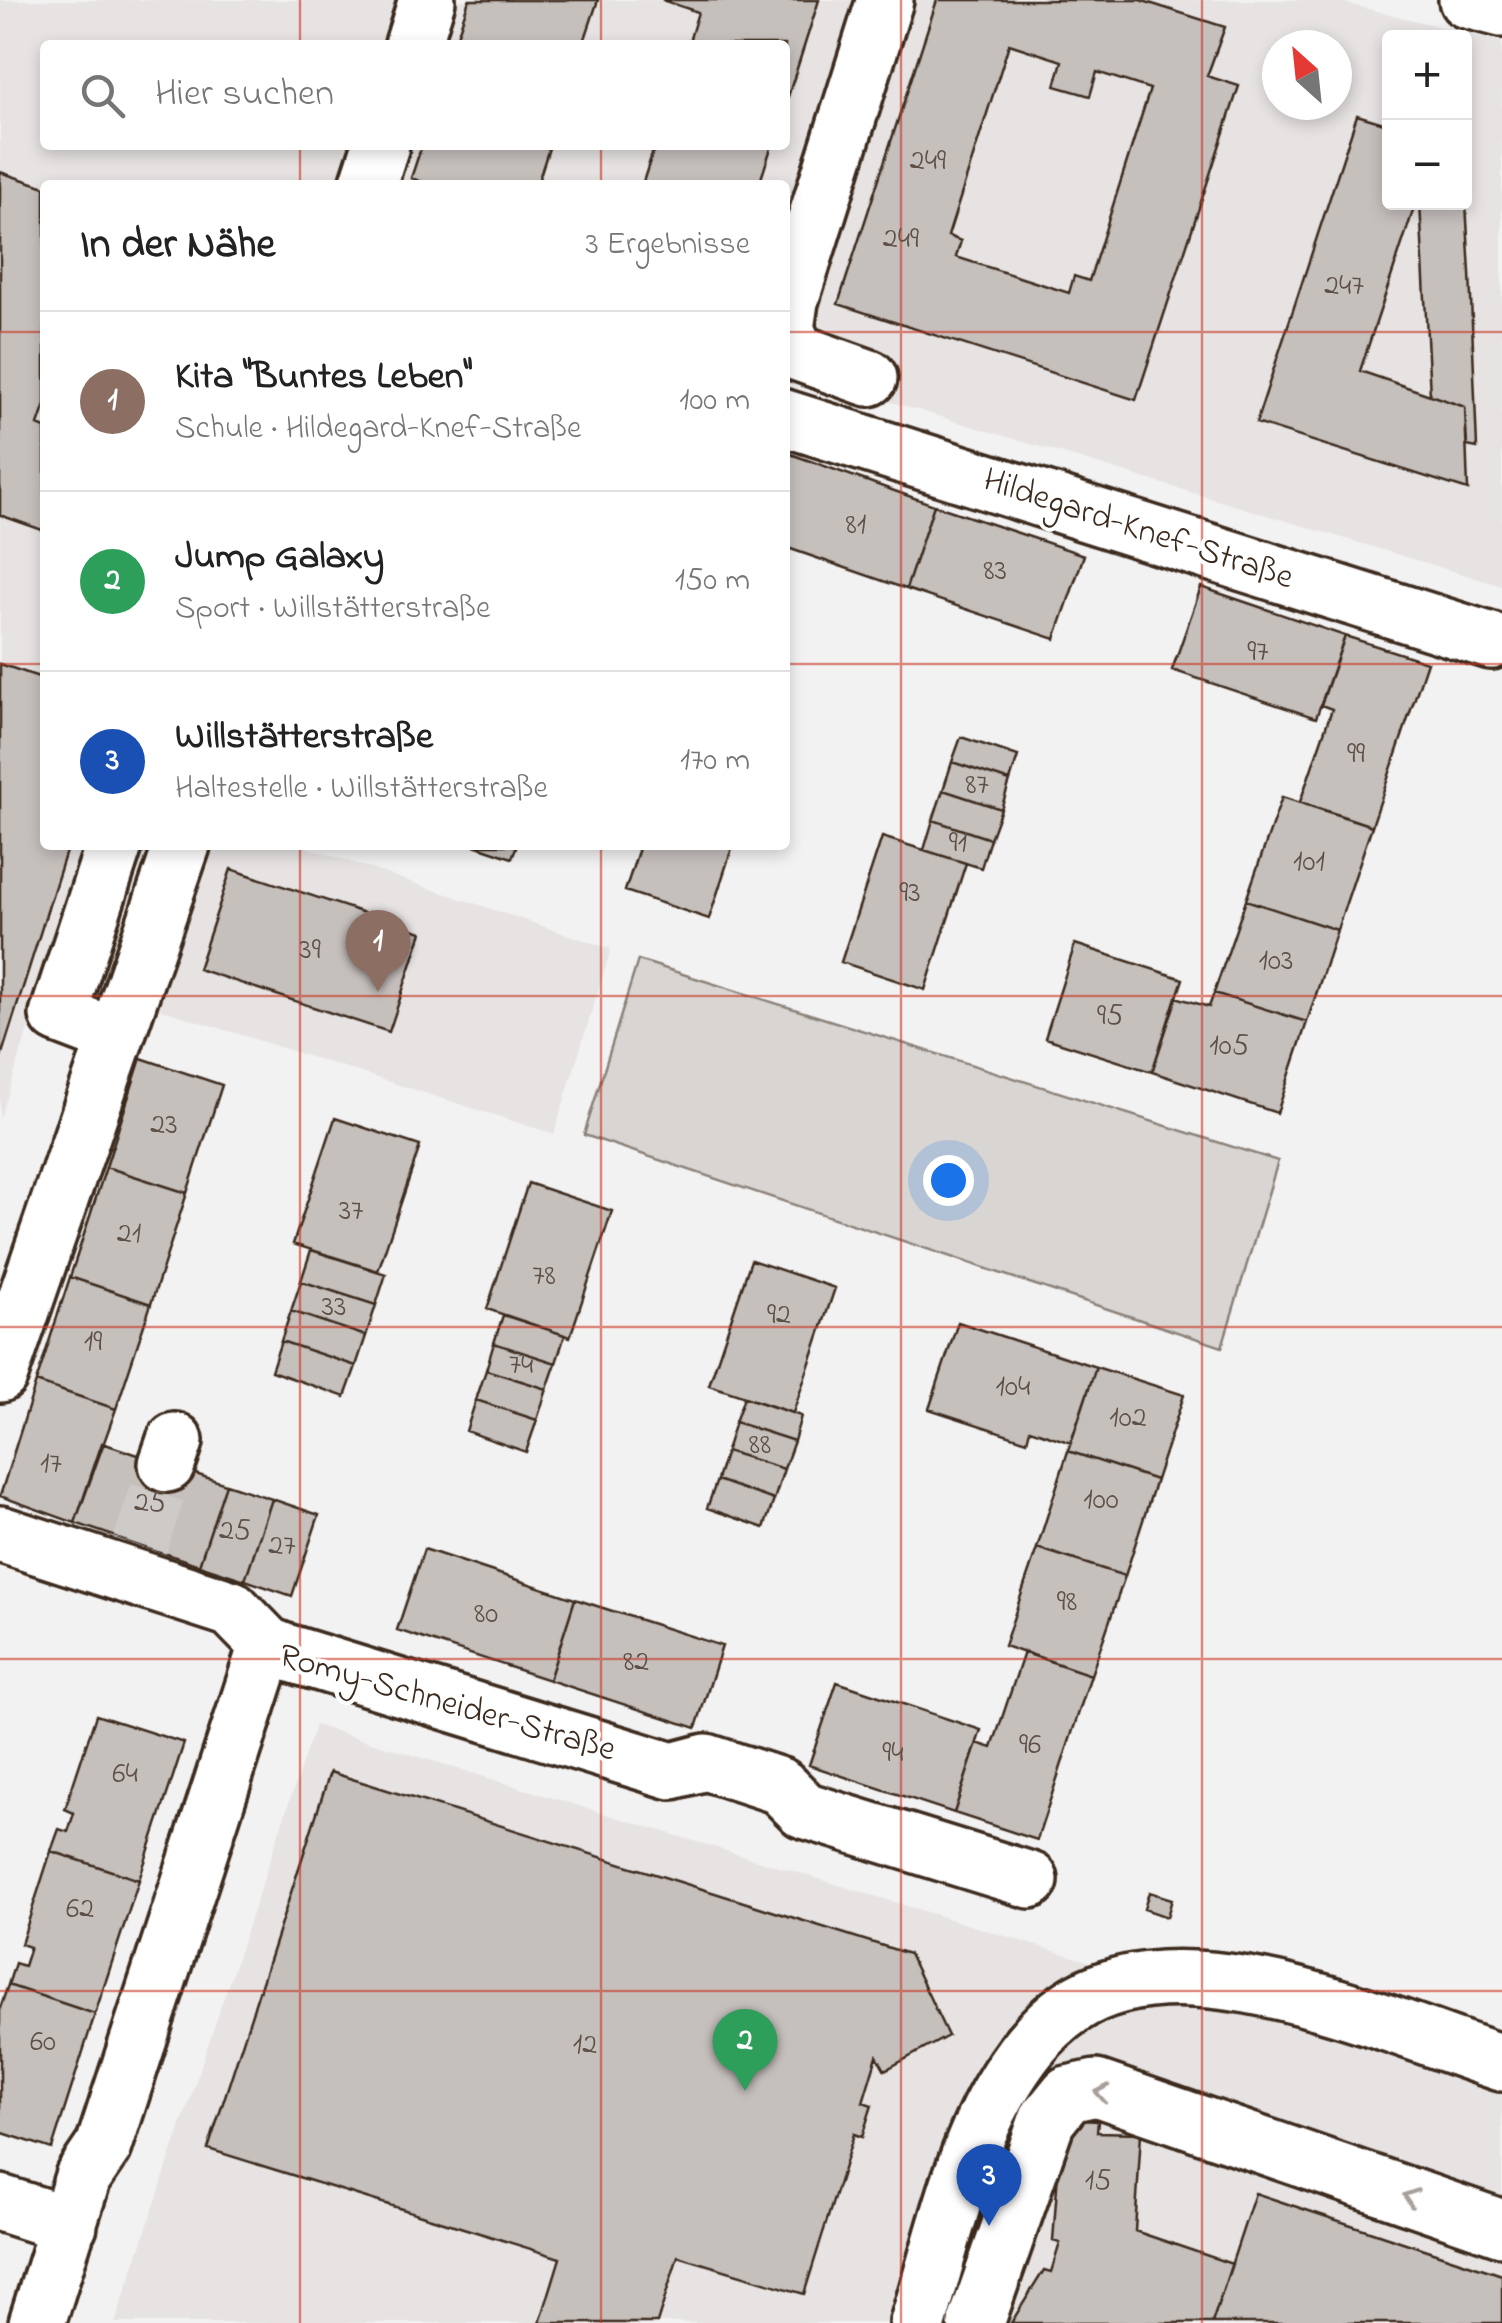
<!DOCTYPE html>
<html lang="de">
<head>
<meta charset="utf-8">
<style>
	body { margin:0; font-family:"Indie Flower",sans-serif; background:#f2f2f2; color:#222 }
	.controls { position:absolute; right:30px; top:30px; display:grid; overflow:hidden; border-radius:10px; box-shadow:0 5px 15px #0003 }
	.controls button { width:90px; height:90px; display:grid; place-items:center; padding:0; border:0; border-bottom:2px solid #e0e0e0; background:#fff; color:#222; font:50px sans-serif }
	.compass { position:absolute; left:1262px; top:30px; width:90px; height:90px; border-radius:50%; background:#fff; box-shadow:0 5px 15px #0003; rotate:333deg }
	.you { position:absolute; left:948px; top:1180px; width:35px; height:35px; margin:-25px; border:8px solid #fff; border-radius:50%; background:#1a73e8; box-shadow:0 0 0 15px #1a73e833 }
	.badge { display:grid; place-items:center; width:65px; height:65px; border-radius:50%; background:#111827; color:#fff; font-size:32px; font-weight:700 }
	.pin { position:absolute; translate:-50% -82px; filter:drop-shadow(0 2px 5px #0008) }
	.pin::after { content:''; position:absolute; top:52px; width:35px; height:30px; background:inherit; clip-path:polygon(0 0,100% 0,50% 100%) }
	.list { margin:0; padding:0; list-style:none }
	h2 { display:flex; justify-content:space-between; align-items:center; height:130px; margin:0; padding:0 40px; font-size:42px }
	h2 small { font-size:32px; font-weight:400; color:#767676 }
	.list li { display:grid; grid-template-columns:65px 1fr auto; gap:30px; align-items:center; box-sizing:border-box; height:180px; padding:0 40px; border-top:2px solid #e0e0e0 }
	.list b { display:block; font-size:38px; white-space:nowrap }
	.list p { margin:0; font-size:32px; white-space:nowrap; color:#767676 }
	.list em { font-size:32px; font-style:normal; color:#767676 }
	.icon { flex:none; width:55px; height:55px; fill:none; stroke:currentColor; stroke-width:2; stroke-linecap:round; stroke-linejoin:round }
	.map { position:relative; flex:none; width:1502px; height:2323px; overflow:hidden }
	.search { position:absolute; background:#fff; box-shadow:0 5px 15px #0003; left:40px; top:40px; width:750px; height:110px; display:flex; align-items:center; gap:25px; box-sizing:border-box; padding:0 35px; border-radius:10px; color:#767676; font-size:38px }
	.panel { position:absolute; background:#fff; box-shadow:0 5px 15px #0003; left:40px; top:180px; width:750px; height:670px; border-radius:10px }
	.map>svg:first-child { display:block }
	.built { fill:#e6e3e2; fill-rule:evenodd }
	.green { fill:#d8d5d2; stroke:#8a8078; stroke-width:2.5 }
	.building { fill:#c6c0bd; stroke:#3b2a1e; stroke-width:2.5; fill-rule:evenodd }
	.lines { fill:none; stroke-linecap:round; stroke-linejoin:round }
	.minor-tunnel { stroke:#cecac8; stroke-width:55; stroke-dasharray:55 28; stroke-linecap:butt }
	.minor-casing { stroke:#3b2a1e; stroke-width:62 }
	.minor { stroke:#fff; stroke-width:55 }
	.oneway { stroke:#a79f9a }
	.grid { fill:none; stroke:#c8321e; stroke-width:2.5; stroke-opacity:0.55 }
	.labels { text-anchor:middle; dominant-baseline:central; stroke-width:8; stroke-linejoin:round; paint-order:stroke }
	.number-label { font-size:30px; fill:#5e5046 }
	.street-label { font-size:35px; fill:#3b2a1e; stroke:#fff }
</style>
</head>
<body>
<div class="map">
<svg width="1502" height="2323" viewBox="0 0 1502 2323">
	<rect width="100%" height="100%" fill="#f3f2f2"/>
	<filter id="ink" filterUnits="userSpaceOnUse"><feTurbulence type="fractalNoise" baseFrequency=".01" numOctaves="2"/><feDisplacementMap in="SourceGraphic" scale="20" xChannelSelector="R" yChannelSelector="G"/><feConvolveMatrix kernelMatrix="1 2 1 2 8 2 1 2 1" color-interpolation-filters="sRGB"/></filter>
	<g filter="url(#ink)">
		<!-- built -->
		<path class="built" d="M0 0H1332L1502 42V586L785 370V185H45V845H87L0 1119ZM1390 38H1464V202H1390ZM45 45H785V145H45ZM1277 45H1337V105H1277Z
			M205 845H300L611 949 554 1134 153 1007Z
			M315 1725 1502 2088V2323H115Z"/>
		<!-- green -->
		<path class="green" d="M638 960 1278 1161 1222 1347 584 1135Z"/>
		<!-- building -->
		<path class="building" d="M469 0H598L583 45H454Z
			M662 0H819L785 106V45H688L698 12Z
			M937 0H1140L1225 27 1207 76 1239 86 1136 400 838 304ZM1009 44 1062 61 1055 86 1090 96 1097 72 1150 89 1089 281 1074 276 1069 293 956 257 961 241 948 236Z
			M1357 115 1390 125V202H1416L1360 371 1465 407 1468 490 1256 423Z
			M422 145H550L537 185H431L411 178Z
			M655 145H772L759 185H642Z
			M1464 168 1470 273 1477 448 1467 446 1465 407 1430 395 1420 202H1464Z
			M0 172 45 187V405L38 425 45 428V531L0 515Z
			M785 452 934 505 906 589 785 547Z
			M934 505 1084 555 1055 639 906 589Z
			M1201 587 1345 636 1316 718 1172 670Z
			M1345 636 1427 662 1372 826 1300 802 1332 709 1321 705Z
			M0 664 45 679V845H68L0 1060Z
			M961 737 1018 756 1010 781 952 762Z
			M952 762 1010 781 1001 809 943 790Z
			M943 790 1001 809 990 839 933 820Z
			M1282 797 1372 826 1337 930 1246 900Z
			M933 820 990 839 981 868 924 850Z
			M882 837 966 863 925 990 841 962Z
			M474 845H517L512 858Z
			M640 845H733L709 919 625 891Z
			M231 869 422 932 389 1032 198 969Z
			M1246 900 1337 930 1307 1022 1214 993Z
			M1075 944 1183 979 1152 1072 1045 1038Z
			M1214 993 1307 1022 1277 1113 1152 1072 1176 997 1209 1007Z
			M141 1058 222 1085 187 1193 106 1167Z
			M335 1118 420 1146 378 1271 293 1244Z
			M106 1167 187 1193 151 1304 70 1277Z
			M528 1183 612 1211 570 1337 487 1309Z
			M311 1250 386 1274 376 1305 301 1281Z
			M751 1260 835 1288 793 1413 709 1385Z
			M70 1277 151 1304 116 1409 36 1382Z
			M301 1281 376 1305 366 1336 291 1311Z
			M291 1311 366 1336 356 1366 281 1341Z
			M503 1315 565 1335 556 1363 494 1343Z
			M958 1322 1096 1367 1071 1443 1030 1429 1027 1441 929 1409Z
			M281 1341 356 1366 345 1397 271 1371Z
			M494 1343 556 1363 547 1389 486 1370Z
			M1096 1367 1184 1395 1156 1480 1068 1451Z
			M486 1370 547 1389 537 1420 476 1400Z
			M36 1382 116 1409 75 1523 0 1496Z
			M744 1397 801 1416 794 1441 735 1422Z
			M476 1400 537 1420 526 1452 466 1431Z
			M735 1422 794 1441 784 1469 726 1451Z
			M102 1443 226 1484 199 1565 75 1523Z
			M726 1451 784 1469 774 1500 717 1480Z
			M1068 1451 1156 1480 1125 1576 1037 1548Z
			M717 1480 774 1500 764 1528 707 1508Z
			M226 1484 272 1499 245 1580 199 1565Z
			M272 1499 319 1515 292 1596 245 1580Z
			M1037 1548 1125 1576 1091 1675 1004 1646Z
			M424 1549 575 1599 549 1680 397 1630Z
			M575 1599 722 1646 696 1728 549 1680Z
			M1024 1652 1091 1675 1037 1840 954 1813 977 1743 992 1748Z
			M837 1682 981 1730 954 1813 809 1765Z
			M96 1715 184 1743 139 1880 51 1851 59 1829 68 1832 74 1813 65 1809Z
			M330 1772 909 1954 948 2036 885 2070 877 2056 863 2102 872 2105 862 2137 854 2134 804 2294 678 2256 657 2323H540L560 2258 208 2149Z
			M51 1851 139 1880 95 2014 8 1985 15 1963 24 1966 30 1947 21 1944Z
			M1149 1892 1172 1899 1167 1917 1144 1909Z
			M8 1985 95 2014 52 2149 0 2132V2008Z
			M1062 2119 1098 2121 1097 2132 1141 2133 1135 2231 1232 2264 1212 2323H1011L1044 2270 1051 2272 1060 2243 1053 2241Z
			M1255 2193 1502 2275V2323H1212Z"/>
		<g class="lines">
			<!-- minor-tunnel -->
			<path class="minor-tunnel" d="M140 1545 167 1464"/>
			<defs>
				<path id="minor" d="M1467 0 1502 9
					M413 45 427 0
					M368 185 381 145
					M869 378 796 352 786 329 790 301 885 0
					M785 418 1491 641
					M113 1036 58 1015 114 845
					M0 1374 182 845
					M167 1464 175 1441
					M0 1534 232 1609 267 1645 282 1651 672 1771 706 1762 780 1786 804 1810 1030 1880
					M0 2203 69 2225
					M37 2323 83 2177 104 2146 267 1645
					M918 2323C941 2247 959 2162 998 2093 1017 2060 1039 2029 1071 2007 1180 1931 1388 2026 1502 2063
					M976 2323 1047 2120 1068 2094 1096 2088 1502 2228"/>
			</defs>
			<!-- minor casing -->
			<use href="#minor" class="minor-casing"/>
			<!-- minor -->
			<use href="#minor" class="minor"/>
		</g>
		<!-- one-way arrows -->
		<defs><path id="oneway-chevron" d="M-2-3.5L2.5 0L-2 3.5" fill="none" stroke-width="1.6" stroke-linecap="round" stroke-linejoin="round" transform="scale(2.5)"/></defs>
		<g class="oneway">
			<use href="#oneway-chevron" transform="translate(1102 2093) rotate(-170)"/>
			<use href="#oneway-chevron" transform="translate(1410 2197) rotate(-161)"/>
		</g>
	</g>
	<!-- grid -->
	<path class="grid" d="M300 0V45M601 0V45M901 0V2323M1202 0V2323M300 145V185M601 145V185M0 332H45M785 332H1502M0 664H45M785 664H1502M300 845V2323M601 845V2323M0 996H1502M0 1327H1502M0 1659H1502M0 1991H1502"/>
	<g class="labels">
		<!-- number labels -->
		<g class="number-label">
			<text x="928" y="162">249</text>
			<text x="901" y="240">249</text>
			<text x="1344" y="287">247</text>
			<text x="856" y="526">81</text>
			<text x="995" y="572">83</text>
			<text x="1258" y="653">97</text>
			<text x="1356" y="755">99</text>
			<text x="977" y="786">87</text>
			<text x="958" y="844">91</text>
			<text x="1309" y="863">101</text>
			<text x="910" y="894">93</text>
			<text x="310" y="951">39</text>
			<text x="1276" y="962">103</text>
			<text x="1110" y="1017">95</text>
			<text x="1229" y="1047">105</text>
			<text x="164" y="1126">23</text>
			<text x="351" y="1212">37</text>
			<text x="129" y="1235">21</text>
			<text x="544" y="1277">78</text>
			<text x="334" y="1308">33</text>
			<text x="779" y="1316">92</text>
			<text x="93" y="1343">19</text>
			<text x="521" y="1366">74</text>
			<text x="1013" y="1388">104</text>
			<text x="1128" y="1419">102</text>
			<text x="760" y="1446">88</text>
			<text x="51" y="1465">17</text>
			<text x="1101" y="1501">100</text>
			<text x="150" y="1504">25</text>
			<text x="235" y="1532">25</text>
			<text x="282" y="1547">27</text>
			<text x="1067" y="1603">98</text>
			<text x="486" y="1615">80</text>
			<text x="636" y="1663">82</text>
			<text x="1030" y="1746">96</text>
			<text x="893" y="1754">94</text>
			<text x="125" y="1775">64</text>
			<text x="80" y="1910">62</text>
			<text x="43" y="2043">60</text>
			<text x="585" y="2046">12</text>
			<text x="1098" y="2182">15</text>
		</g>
		<!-- street labels -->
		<g class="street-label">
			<text transform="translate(1138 530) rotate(18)">Hildegard-Knef-Straße</text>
			<text transform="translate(447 1704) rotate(16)">Romy-Schneider-Straße</text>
		</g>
	</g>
</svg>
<div class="controls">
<button>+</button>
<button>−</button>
</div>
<svg class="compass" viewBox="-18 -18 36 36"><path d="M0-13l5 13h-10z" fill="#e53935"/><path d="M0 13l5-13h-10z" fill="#767676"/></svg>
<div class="you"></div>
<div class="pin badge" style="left:378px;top:992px;background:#8d6e63">1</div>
<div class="pin badge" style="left:745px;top:2091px;background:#2e9e5b">2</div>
<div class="pin badge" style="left:989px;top:2226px;background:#1a4fb4">3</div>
<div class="search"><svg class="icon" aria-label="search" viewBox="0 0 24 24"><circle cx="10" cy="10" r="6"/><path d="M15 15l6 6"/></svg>Hier suchen</div>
<section class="panel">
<h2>In der Nähe<small>3 Ergebnisse</small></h2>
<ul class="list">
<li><span class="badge" style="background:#8d6e63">1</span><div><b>Kita &quot;Buntes Leben&quot;</b><p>Schule · Hildegard-Knef-Straße</p></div><em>100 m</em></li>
<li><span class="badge" style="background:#2e9e5b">2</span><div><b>Jump Galaxy</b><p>Sport · Willstätterstraße</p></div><em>150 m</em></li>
<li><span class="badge" style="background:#1a4fb4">3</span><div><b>Willstätterstraße</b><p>Haltestelle · Willstätterstraße</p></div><em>170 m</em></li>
</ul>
</section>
</div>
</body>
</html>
